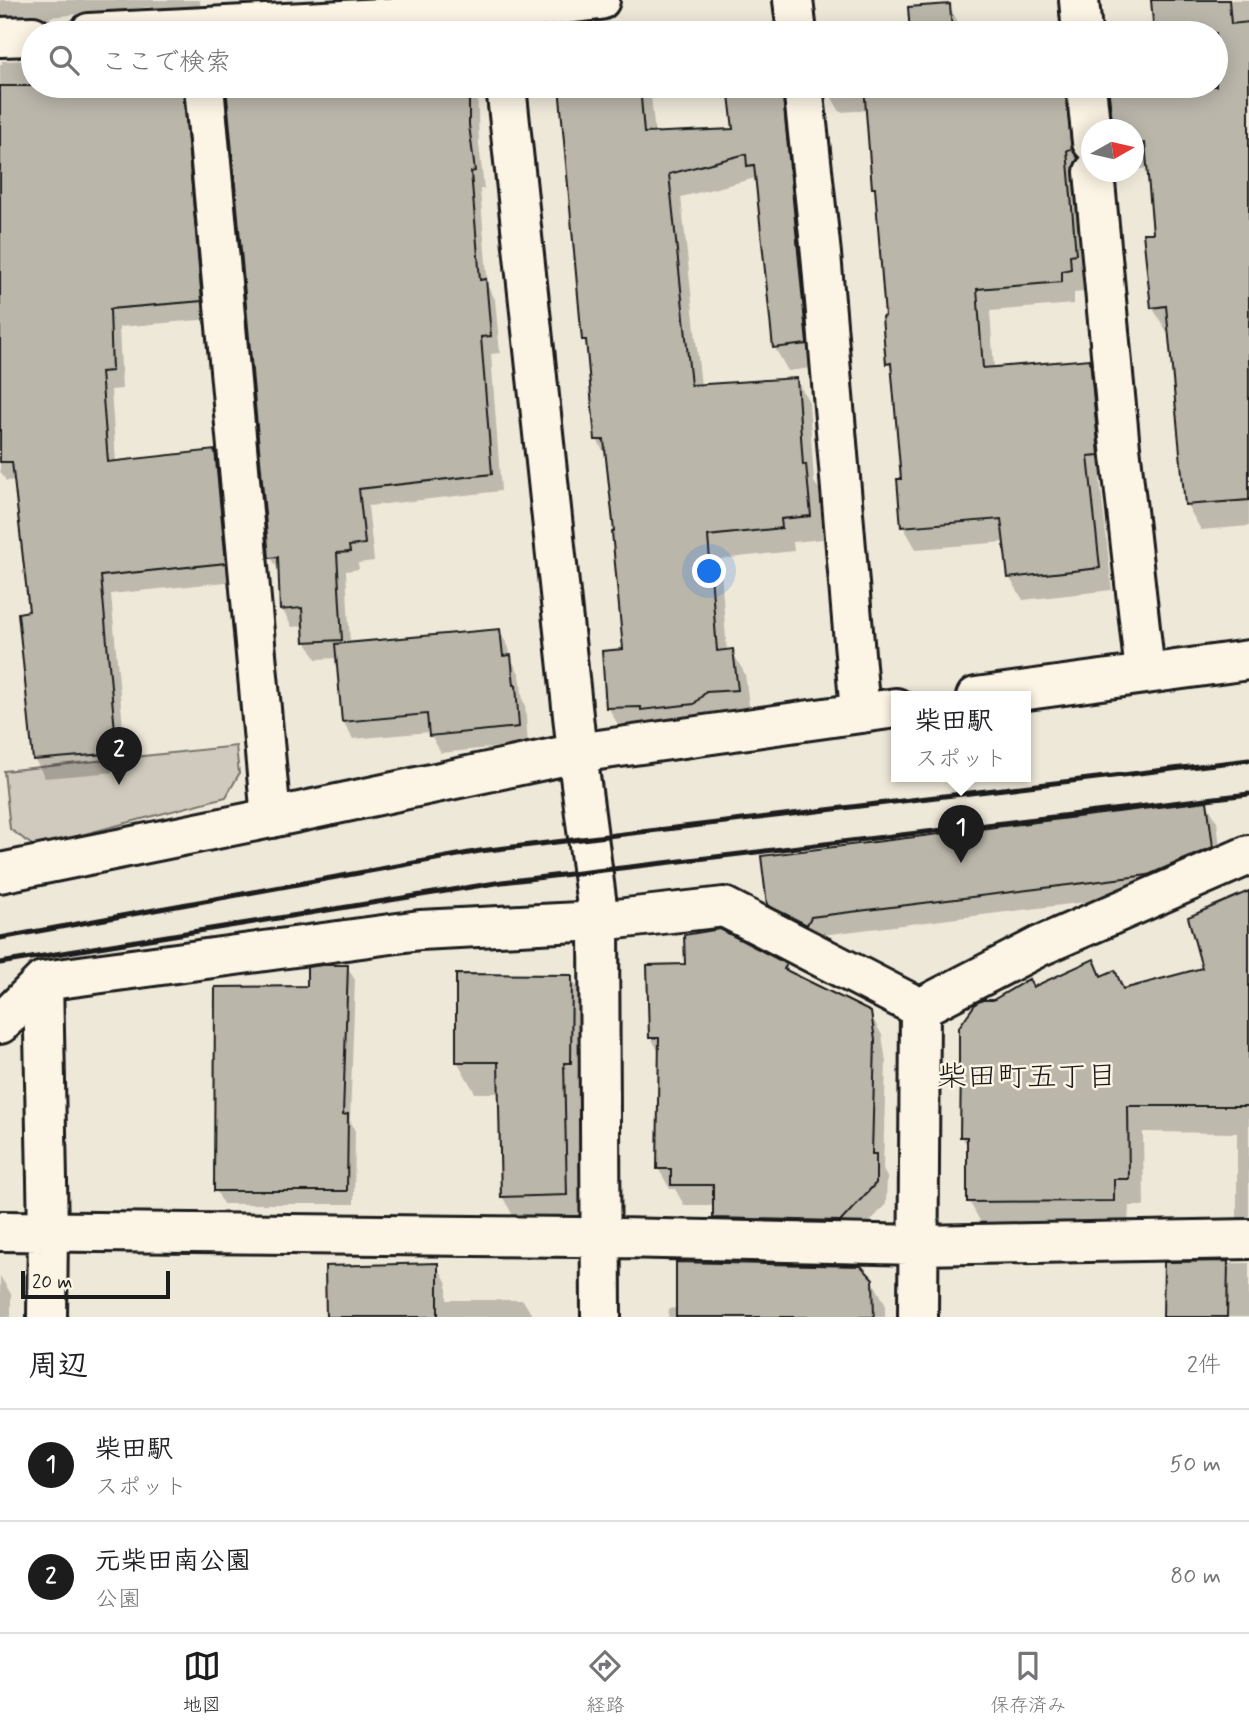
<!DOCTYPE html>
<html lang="ja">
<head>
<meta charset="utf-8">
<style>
	body { margin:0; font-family:Mynerve,"Klee One",sans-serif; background:#f6f6f6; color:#202124 }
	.compass { position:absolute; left:1081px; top:119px; width:63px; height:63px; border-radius:50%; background:#fff; box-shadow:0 4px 18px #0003; rotate:82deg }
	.scale { position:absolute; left:21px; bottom:18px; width:149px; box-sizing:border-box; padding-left:7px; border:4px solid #1c1c1c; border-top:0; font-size:19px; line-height:24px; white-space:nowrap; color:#1c1c1c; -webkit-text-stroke:5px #fcf5e5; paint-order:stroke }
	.you { position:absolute; left:710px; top:572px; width:24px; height:24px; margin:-18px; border:5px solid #fff; border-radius:50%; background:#1a73e8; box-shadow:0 0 0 10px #1a73e833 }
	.badge { display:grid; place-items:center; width:46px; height:46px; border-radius:50%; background:#1c1c1c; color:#fff; font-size:23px; font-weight:700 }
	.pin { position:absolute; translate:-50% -58px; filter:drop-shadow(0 2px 4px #0008) }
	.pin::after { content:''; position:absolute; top:37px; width:24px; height:21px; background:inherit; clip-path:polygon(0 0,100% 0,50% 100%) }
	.popup { position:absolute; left:891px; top:691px; width:140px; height:91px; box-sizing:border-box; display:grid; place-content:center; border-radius:0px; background:#fff; filter:drop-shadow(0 2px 5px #0005); font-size:23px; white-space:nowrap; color:#757577 }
	.popup b { font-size:26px; color:#202124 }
	.popup::after { content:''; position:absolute; left:50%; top:100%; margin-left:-14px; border:14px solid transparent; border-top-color:#fff }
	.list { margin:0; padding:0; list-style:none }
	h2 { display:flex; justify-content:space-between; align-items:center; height:91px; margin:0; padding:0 28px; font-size:30px }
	h2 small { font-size:23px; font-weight:400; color:#757577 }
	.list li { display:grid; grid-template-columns:46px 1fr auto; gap:21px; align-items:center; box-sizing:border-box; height:112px; padding:0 28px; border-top:2px solid #e0e0e0 }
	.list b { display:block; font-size:26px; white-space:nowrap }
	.list p { margin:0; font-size:23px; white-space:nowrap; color:#757577 }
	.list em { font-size:23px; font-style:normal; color:#757577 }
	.icon { flex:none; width:38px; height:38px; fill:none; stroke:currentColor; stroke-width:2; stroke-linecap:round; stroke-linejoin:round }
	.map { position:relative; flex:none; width:1249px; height:1317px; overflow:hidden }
	.search { position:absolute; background:#fff; box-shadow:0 4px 18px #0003; left:21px; right:21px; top:21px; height:77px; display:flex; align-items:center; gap:18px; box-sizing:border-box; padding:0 24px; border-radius:38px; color:#757577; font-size:26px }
	.sheet { height:315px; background:#fff }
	nav { display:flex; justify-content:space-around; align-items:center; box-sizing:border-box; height:98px; border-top:2px solid #e0e0e0; background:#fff; font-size:19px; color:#757577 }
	nav a { display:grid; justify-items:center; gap:4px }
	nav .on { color:#1c1c1c }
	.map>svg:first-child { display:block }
	.green { fill:#cfcabd; stroke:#76736c; stroke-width:2 }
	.shadow { fill:#0003 }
	.building { fill:#bab6aa; stroke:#1c1c1c; stroke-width:2 }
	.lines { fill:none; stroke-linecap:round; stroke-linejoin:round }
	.minor-casing { stroke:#1c1c1c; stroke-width:44 }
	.tertiary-casing { stroke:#1c1c1c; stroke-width:44 }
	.minor { stroke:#fcf5e5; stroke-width:38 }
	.tertiary { stroke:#fcf5e5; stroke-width:38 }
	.rail { stroke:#1c1c1c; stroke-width:5 }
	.labels { text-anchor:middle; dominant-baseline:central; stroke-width:5; stroke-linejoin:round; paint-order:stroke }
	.neighbourhood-label { font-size:30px; fill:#1c1c1c; stroke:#fcf5e5 }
</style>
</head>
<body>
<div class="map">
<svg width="1249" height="1317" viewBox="0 0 1249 1317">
	<rect width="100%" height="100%" fill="#eee8d9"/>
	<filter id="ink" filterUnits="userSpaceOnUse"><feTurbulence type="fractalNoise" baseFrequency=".0143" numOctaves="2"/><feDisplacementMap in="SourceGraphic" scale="14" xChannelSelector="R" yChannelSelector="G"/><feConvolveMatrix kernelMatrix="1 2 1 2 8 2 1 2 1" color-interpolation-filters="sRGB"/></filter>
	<g filter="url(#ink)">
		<!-- green -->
		<path class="green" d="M236 746 239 774 226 797 35 847 10 829 4 771Z"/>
		<!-- shadow -->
		<path class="shadow" d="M0 0H200L201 14 157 18 151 7 50 17 52 33H33L15 43 0 17Z
			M1152 0H1249V526L1201 530 1187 505 1170 332H1167L1152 307 1155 234 1149 168 1134 170V130H1114L1109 86H1216V33H1156Z
			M949 6 962 29V33H912L910 9Z
			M33 60V86H169L171 89 182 88 192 106 211 319 119 327 122 389 111 390 116 462 214 452 225 470 235 581 111 594 127 771 45 778 35 760 31 613 16 480 6 481 0 471V64H2V61Z
			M227 86H477L479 144 484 189H480L488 287 495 299 500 353 491 354 501 491 368 506 374 561 358 563 359 569 346 571 350 644 499 630 509 648 511 659 520 675 523 701 525 704 528 744 441 753 431 735 430 732 353 739 343 721 338 658 316 659 306 641 305 626 292 627 282 609 280 573 271 557Z
			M561 86H650L655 134 735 130 730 86H1071L1084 172 1088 277 1082 278 1084 292 1074 293V304L990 311 994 369 1089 361 1102 384 1111 478 1100 479 1112 590 1023 600 1009 577 1005 542 916 549 903 526 902 480 894 374 888 363 887 318 877 193 874 187 868 110 840 112 827 89 815 87 819 367 788 371 775 348 756 178 681 197 701 386 796 379 809 402 814 482 819 489 823 539 793 542 794 551 720 559 727 652 732 651 745 674 750 713 621 730 608 707 625 651 608 459 597 440 588 348 584 340Z
			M1206 803 1217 821 1222 865 1159 893 822 935 818 942 779 923 769 904Z
			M1249 893V1237L1237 1217V1133L1143 1132 1144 1206H1129L1128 1227 984 1228 969 1201V1148L962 1137 994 1002 1033 989 1093 961 1102 977 1114 972 1124 990 1205 969Z
			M786 965 791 975 870 1014 882 1035 886 1062 883 1170 887 1177 886 1204 853 1241 726 1238 714 1218 715 1205H684L675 1189H670L658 1168 660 1054 651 1038Z
			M347 967 355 980 350 1121 355 1129 354 1204H223L216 1190Z
			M571 977 589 1008 584 1226 520 1228 502 1196 500 1093H475L457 1061Z
			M1249 1263V1317H1164L1165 1264Z
			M437 1265 447 1283V1300H523L533 1317H328Z
			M0 1276 11 1294V1317H0Z
			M872 1280 885 1303V1317H668L669 1309Z"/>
		<!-- building -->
		<path class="building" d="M1151 0H1229L1231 24 1249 22V500L1185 505 1166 306 1151 308 1143 233H1153L1145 143 1133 144V130H1113L1108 86H1216V33H1154Z
			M950 4 952 33H910L908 7Z
			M0 86H183L202 301 110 309 112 371 101 372 108 462 215 450 226 563 101 576 117 753 33 760 18 613 29 611 12 462H0Z
			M226 86H469V125L475 171 471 172 480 280 486 279 491 336 481 337 492 474 359 489 365 544 349 546 350 552 337 553 342 640 304 642 302 608 280 610 278 557 269 558Z
			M559 86H640L644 133 733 129 728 86H782L807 344 773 348 754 165 747 166 746 154 669 174 691 385 797 378 803 465 806 464 811 516 781 519 782 528 708 536 717 651 733 649 738 690 706 692 694 704 641 710V707L606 708 602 651 623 649 612 532 614 531 604 440H595L586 340H582Z
			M864 86H1065L1072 149 1067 150 1076 254 1070 255 1071 269 1062 271V282L977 289 983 368 1090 359 1099 455 1088 456 1100 568 1008 578 1001 519 901 527 897 479H901L891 363 886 364 882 317 885 316 875 188H872Z
			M500 629 503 656 511 655 514 685H516L519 727 429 736 427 714 342 722 335 644Z
			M1207 801 1213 847 1148 875 811 917 807 925 767 905 761 856Z
			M1249 891V1106H1128L1129 1179H1114V1201L967 1202V1137H960L961 1066H959V1027L976 1003 983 1000H993L1029 979 1033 987 1094 959 1101 976 1115 970 1123 989 1202 968 1188 917Z
			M720 929 787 964 784 969 871 1012 875 1040 872 1154H876V1183L841 1221 713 1218V1185H671V1169H657L659 1038H649L647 965 685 964 684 935Z
			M323 965H348L343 1115 348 1114 347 1191H214L215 987 307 986V967Z
			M456 974 572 975 571 1063H564L567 1195 501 1197 498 1062H456Z
			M1228 1261 1227 1317H1163L1164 1262Z
			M676 1262 861 1266 873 1279 874 1317H676Z
			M438 1263V1317H326L325 1266Z"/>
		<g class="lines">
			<defs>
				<path id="minor" d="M793 0 797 33
					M1079 0 1082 33
					M89 33 498 12
					M0 37 33 36
					M204 86 271 818
					M803 86 821 254 860 713
					M1086 86 1092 142
					M1094 172 1119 438 1145 673
					M577 753 599 921 601 1317
					M43 981 48 1231 47 1317
					M920 1008 1040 946 1249 855
					M0 1024 43 981 420 930 599 921 724 907 920 1008
					M0 1231 576 1237 919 1245 1249 1239
					M918 1317 920 1008"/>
				<path id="tertiary" d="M498 12 600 0
					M506 86 577 753
					M976 697 1249 660
					M0 873 271 818 577 753 896 708"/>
			</defs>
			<!-- minor casing -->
			<use href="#minor" class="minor-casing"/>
			<!-- tertiary casing -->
			<use href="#tertiary" class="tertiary-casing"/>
			<!-- minor -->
			<use href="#minor" class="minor"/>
			<!-- tertiary -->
			<use href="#tertiary" class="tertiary"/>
			<!-- rail -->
			<path class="rail" d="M0 938 480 851 1249 760
				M0 963 502 882 1249 794"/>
		</g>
	</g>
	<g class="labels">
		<!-- neighbourhood labels -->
		<g class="neighbourhood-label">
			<text x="1027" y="1077">柴田町五丁目</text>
		</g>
	</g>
</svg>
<svg class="compass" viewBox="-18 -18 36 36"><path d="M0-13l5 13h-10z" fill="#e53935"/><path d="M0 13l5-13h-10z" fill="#757577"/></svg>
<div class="scale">20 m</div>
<div class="you"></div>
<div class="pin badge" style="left:961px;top:863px">1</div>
<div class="popup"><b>柴田駅</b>スポット</div>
<div class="pin badge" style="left:119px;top:785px">2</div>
<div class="search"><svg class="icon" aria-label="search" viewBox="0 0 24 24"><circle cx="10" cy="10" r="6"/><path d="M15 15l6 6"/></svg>ここで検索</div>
</div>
<section class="sheet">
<h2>周辺<small>2件</small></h2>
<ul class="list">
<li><span class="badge">1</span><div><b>柴田駅</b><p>スポット</p></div><em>50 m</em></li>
<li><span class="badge">2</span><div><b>元柴田南公園</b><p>公園</p></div><em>80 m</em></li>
</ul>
</section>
<nav>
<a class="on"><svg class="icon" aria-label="map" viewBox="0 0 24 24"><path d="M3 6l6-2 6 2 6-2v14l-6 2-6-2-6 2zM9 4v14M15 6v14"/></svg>地図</a>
<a><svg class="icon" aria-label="directions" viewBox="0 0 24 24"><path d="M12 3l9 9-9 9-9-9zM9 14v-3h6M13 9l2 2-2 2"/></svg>経路</a>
<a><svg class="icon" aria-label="saved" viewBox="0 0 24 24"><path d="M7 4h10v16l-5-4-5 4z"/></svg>保存済み</a>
</nav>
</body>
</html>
